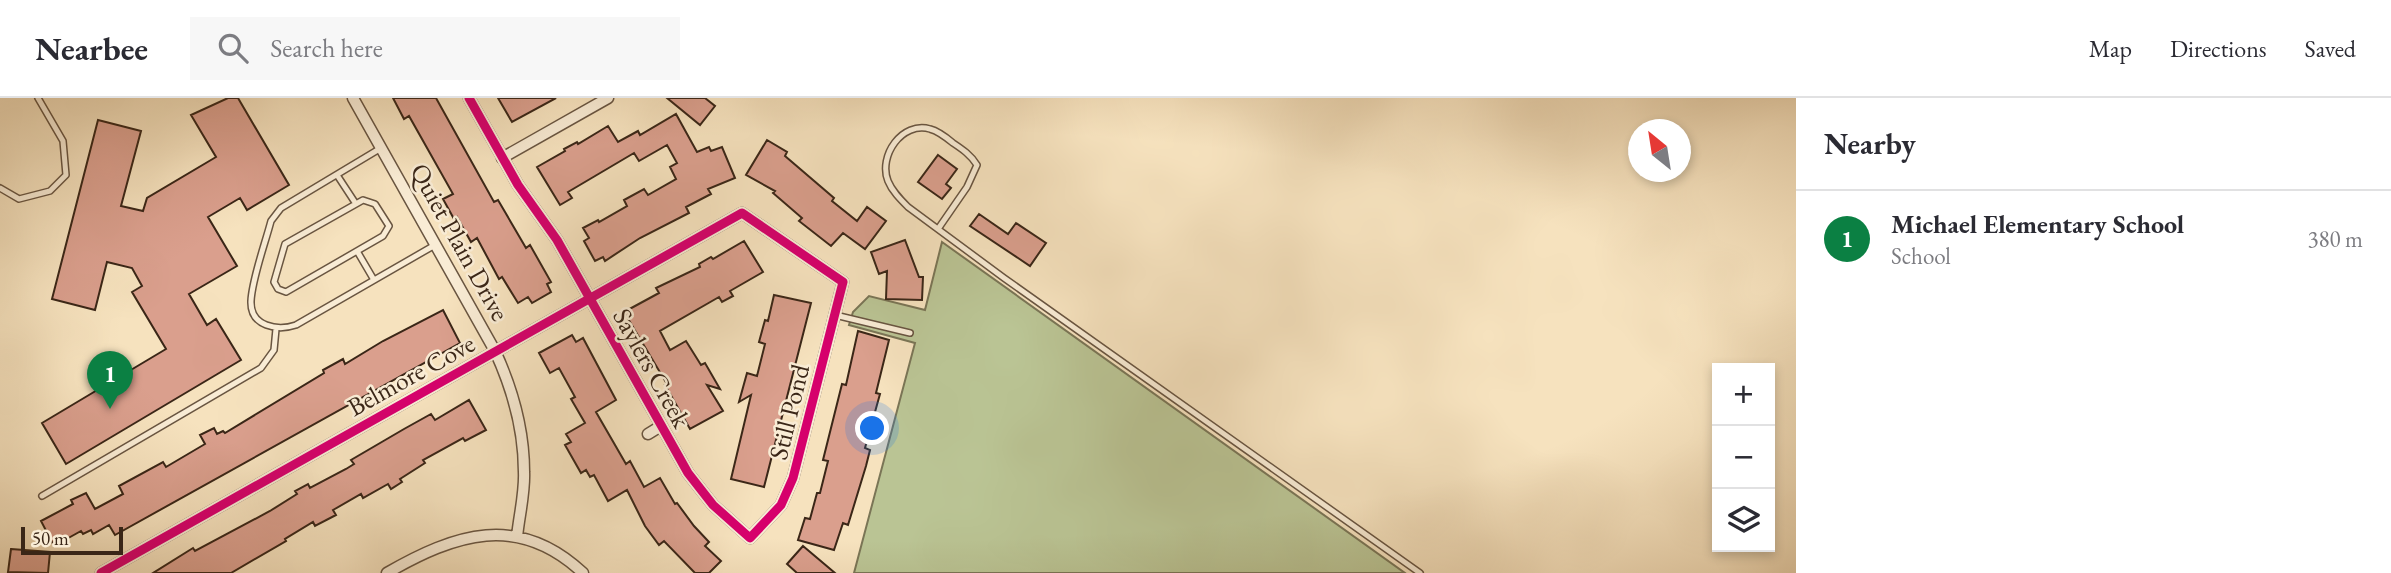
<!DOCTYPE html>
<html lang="en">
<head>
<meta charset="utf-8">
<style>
	body { margin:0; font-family:"EB Garamond",serif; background:#f7f7f7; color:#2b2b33 }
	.controls { position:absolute; right:21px; bottom:21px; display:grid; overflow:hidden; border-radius:0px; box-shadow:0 4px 10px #0003 }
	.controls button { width:63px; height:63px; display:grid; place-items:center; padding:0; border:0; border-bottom:2px solid #e1e1e2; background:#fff; color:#2b2b33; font:35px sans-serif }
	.compass { position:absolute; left:1628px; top:21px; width:63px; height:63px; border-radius:50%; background:#fff; box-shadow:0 4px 10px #0003; rotate:330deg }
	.scale { position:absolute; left:21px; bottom:18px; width:102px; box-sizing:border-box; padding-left:7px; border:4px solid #3a2617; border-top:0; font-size:19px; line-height:24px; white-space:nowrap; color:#3a2617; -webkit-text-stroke:5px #f9ecd5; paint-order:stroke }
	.you { position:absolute; left:873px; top:331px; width:24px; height:24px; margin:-18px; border:5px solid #fff; border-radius:50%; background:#1a73e8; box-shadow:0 0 0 10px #1a73e833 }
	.badge { display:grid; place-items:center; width:46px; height:46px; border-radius:50%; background:#0b8043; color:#fff; font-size:23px; font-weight:700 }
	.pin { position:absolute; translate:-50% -58px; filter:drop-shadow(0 2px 4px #0008) }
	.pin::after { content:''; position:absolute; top:37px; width:24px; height:21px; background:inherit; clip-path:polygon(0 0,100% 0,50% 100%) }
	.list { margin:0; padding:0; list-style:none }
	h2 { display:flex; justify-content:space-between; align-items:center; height:91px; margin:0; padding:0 28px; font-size:30px }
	h2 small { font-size:23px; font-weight:400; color:#7c7c81 }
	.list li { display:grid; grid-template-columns:46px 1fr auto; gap:21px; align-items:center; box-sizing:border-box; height:98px; padding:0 28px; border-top:2px solid #e1e1e2 }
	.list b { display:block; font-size:26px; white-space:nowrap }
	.list p { margin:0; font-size:23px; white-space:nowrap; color:#7c7c81 }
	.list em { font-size:23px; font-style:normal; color:#7c7c81 }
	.icon { flex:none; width:38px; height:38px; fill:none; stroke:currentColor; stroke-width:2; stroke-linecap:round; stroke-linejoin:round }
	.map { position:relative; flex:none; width:1796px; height:475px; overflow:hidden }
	header { display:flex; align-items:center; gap:42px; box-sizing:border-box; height:98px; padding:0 35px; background:#fff; border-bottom:2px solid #e1e1e2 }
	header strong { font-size:33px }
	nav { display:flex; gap:38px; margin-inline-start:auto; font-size:24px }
	.search { width:490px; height:63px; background:#f7f7f7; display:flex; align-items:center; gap:18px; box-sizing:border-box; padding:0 24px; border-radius:0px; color:#7c7c81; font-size:26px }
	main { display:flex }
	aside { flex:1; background:#fff }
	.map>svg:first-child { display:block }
	.green { fill:#bac494; stroke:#7a7556; stroke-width:2 }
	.building { fill:#da9f8d; stroke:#3a2617; stroke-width:2 }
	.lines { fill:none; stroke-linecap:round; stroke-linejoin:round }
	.service-casing { stroke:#695541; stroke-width:8 }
	.minor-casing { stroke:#695541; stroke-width:13 }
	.service { stroke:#f9ecd5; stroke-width:5 }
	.minor { stroke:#f9ecd5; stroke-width:10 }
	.cycleway-casing { stroke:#f9ecd5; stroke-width:13 }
	.cycleway { stroke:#d6006c; stroke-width:9 }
	.labels { text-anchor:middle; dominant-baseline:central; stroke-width:5; stroke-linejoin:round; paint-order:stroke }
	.street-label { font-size:26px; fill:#3a2617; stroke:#f9ecd5 }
</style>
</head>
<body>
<header>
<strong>Nearbee</strong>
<div class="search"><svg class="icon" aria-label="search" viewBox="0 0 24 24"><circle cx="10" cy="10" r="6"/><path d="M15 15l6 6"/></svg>Search here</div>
<nav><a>Map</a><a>Directions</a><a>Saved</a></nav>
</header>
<main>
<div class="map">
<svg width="1796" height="475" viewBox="0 0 1796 475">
	<rect width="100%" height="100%" fill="#f6e2be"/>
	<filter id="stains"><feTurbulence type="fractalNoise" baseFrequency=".00286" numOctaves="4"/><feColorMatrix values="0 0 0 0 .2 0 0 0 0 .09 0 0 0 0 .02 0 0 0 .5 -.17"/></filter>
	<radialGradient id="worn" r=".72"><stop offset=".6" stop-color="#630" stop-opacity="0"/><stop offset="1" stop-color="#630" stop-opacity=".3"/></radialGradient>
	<!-- green -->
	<path class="green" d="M942 144 1405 475H854L915 245 849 227 853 214 869 198 925 212Z"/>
	<!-- building -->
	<path class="building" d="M228 0H238L289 87 247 112 240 100 208 119 237 168 189 196 207 227 216 221 241 262 66 366 42 325 166 251 132 194 142 188 132 170 107 164 95 212 52 201 98 22 141 33 121 108 143 113 147 100 216 59 191 17Z
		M393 0H436L494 104 498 102 526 150 530 147 551 184 547 186 551 194 532 205 528 199 518 205 502 179 499 181 477 140 471 144 457 119 454 121 443 101 453 96 409 18 404 21Z
		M498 0H556L512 24Z
		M667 0H705L715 8 700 27Z
		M676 16 697 54 709 49 711 53 722 49 735 80 708 91 711 96 686 109 689 115 640 140 605 163 603 159 595 163 584 143 589 140 583 130 598 122 599 124 627 108 624 102 644 91 648 97 676 81 670 69 677 65 667 47 639 63 634 55 568 94 572 100 560 107 537 69 565 53 564 51 577 44 578 46 608 28 618 44 638 33 640 37Z
		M767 42 787 54 785 58 834 100 832 103 857 123 867 109 886 123 865 151 843 135 831 148 799 123 802 120 773 95 775 93 746 77Z
		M938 57 957 71 946 86 951 90 942 101 918 84Z
		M979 116 1008 136 1016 125 1046 145 1030 168 970 128Z
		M905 142 919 179H923L922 202 886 201 887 173 879 176 871 154Z
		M744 143 763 174 730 193 733 198 722 204 719 199 660 233 670 252 686 243 701 267 705 265 720 291 707 287 723 313 690 331 665 287 667 286 624 214 659 195 656 190 700 169 699 166 711 159 713 161Z
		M774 197 811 205 764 389 731 381 751 297 739 304 747 275 757 278 765 246 759 244 765 222 768 223Z
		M443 212 460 245 115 437 109 427 93 436 91 432 83 436 81 433 54 448 41 423 73 406 71 402 86 395 95 411 123 396 119 388 163 364 166 369 205 346 200 337 214 330 217 336 223 333 225 335 324 275 323 272 343 261 345 266 383 243Z
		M858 233 889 242 876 295 880 296 865 350 870 352 866 368 848 427 843 425 834 452 798 442 805 420 810 421 817 395H820L828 363 823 362 842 286 846 287Z
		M572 237 576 244 583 240 616 302 596 314 626 366 630 363 644 389 660 380 675 406 677 405 694 428 709 444 705 448 721 463 709 475H695L664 443 659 447 645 428 627 392 608 403 594 377 590 379 586 372 581 375 565 347 571 344 566 336 585 325 571 301 575 299 559 270 550 275 539 255Z
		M469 302 486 332 465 343 463 340 423 362 425 365 400 381 402 384 391 391 388 386 363 400 361 396 333 412 336 417 315 428 313 424 285 441 286 443 231 475H153L193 450 195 453 270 413 297 396 295 393 308 386 310 390 346 371 354 366 351 362 404 331 431 316 435 322Z
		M803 448 835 475H797L787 466Z
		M11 451 50 454 48 475 8 474Z"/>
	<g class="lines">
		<defs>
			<path id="service" d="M381 50 281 110 271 123C265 146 252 181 251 203 250 229 278 233 296 227L435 147
				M337 77 356 106
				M0 90 19 101 50 93 66 77 63 43 38 0
				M363 102 375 106 389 128 383 138 286 194 278 191 274 184 285 146Z
				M938 131 967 89 977 67C971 57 962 51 953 45 947 40 938 33 930 31 902 23 878 58 888 83 892 93 900 101 908 109L1004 180 1420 475
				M357 153 374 182
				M835 217 910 235
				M42 398 261 270 274 252 276 231"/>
			<path id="minor" d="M353 0 495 253C513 292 524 331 524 374 525 395 519 418 517 439
				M502 60 608 0
				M648 336 661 328
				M101 475 742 115 843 184 793 380 781 407 750 440 713 407 688 375 557 142 518 87 469 0
				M387 475C455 436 518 414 583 475"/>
		</defs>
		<!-- service casing -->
		<use href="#service" class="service-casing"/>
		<!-- minor casing -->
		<use href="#minor" class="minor-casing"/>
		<!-- service -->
		<use href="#service" class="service"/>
		<!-- minor -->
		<use href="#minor" class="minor"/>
		<defs>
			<path id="cycleway" d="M101 475 742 115 843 184 793 380 781 407 750 440 713 407 688 375 557 142 518 87 469 0"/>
		</defs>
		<!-- cycleway casing -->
		<use href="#cycleway" class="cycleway-casing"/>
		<!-- cycleway -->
		<use href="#cycleway" class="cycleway"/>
	</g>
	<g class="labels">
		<!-- street labels -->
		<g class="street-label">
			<text transform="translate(460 144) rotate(61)">Quiet Plain Drive</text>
			<text transform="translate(652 270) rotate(61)">Saylers Creek</text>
			<text transform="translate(411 277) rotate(-29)">Belmore Cove</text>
			<text transform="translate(789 314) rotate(-76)">Still Pond</text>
		</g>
	</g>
	<rect width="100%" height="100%" filter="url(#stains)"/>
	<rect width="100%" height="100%" fill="url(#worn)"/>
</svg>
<div class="controls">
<button>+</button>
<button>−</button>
<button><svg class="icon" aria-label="layers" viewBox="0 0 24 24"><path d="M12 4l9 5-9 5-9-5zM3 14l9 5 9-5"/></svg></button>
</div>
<svg class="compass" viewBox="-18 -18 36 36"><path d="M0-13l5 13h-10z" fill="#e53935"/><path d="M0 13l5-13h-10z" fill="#7c7c81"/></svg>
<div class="scale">50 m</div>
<div class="you"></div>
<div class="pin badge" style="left:110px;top:311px">1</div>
</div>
<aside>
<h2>Nearby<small></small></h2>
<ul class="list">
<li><span class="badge">1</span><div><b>Michael Elementary School</b><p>School</p></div><em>380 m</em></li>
</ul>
</aside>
</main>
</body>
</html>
